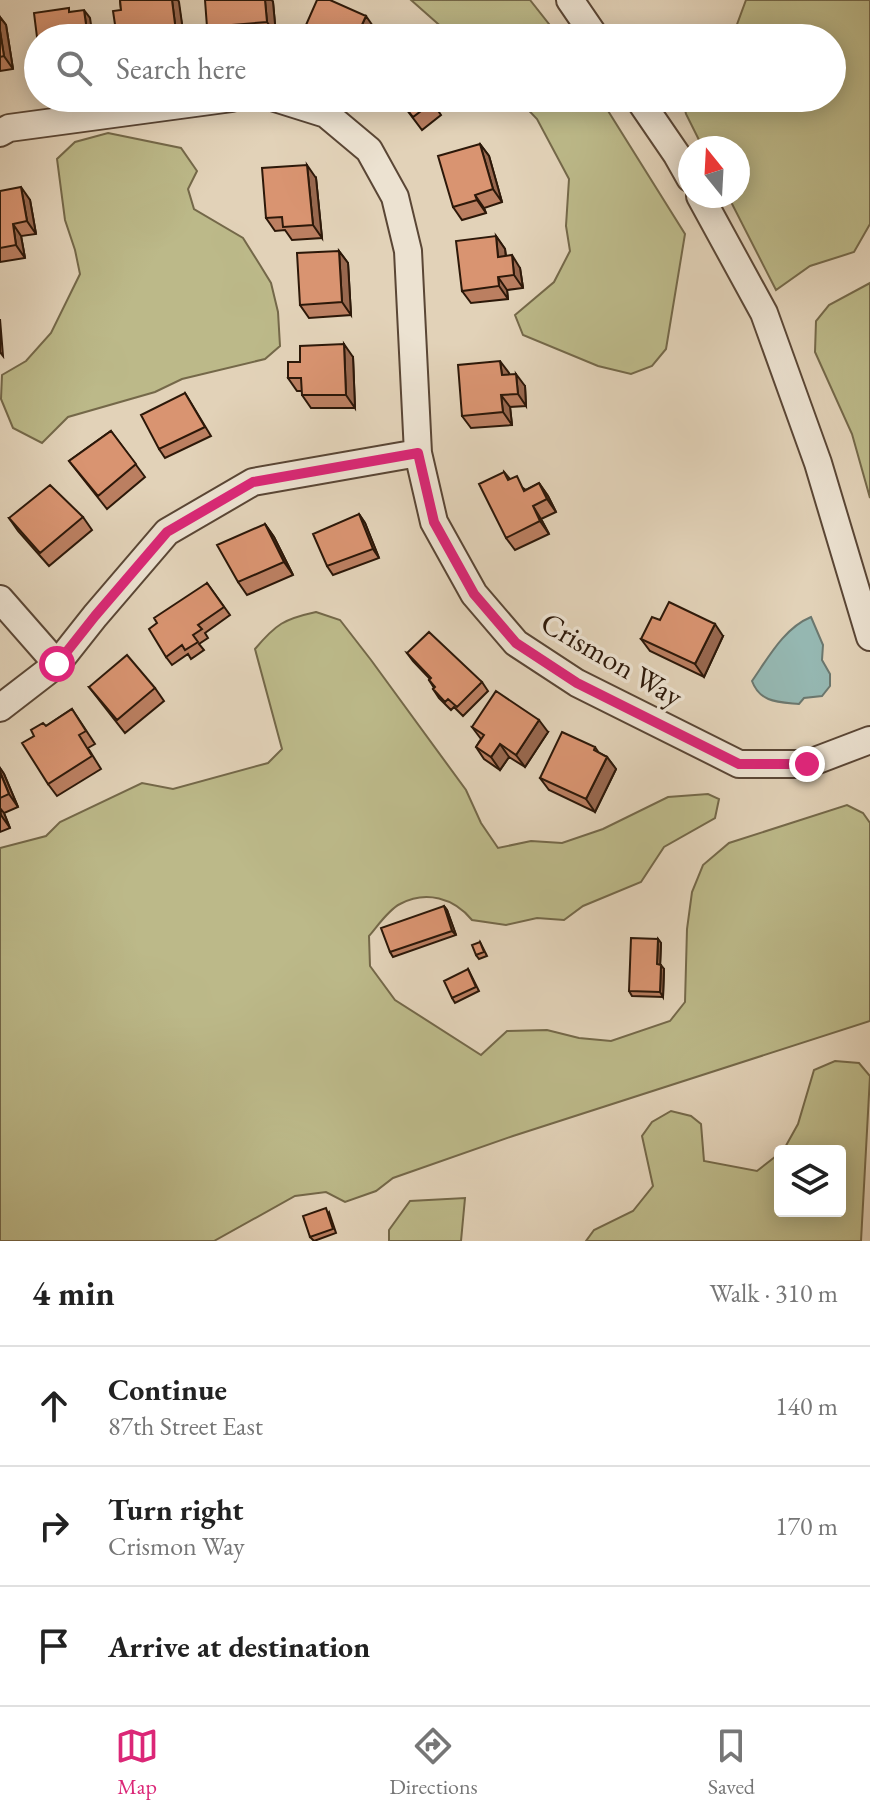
<!DOCTYPE html>
<html lang="en">
<head>
<meta charset="utf-8">
<style>
	body { margin:0; font-family:"EB Garamond",serif; background:#f6f6f6; color:#222 }
	.controls { position:absolute; right:24px; bottom:24px; display:grid; overflow:hidden; border-radius:8px; box-shadow:0 4px 20px #0003 }
	.controls button { width:72px; height:72px; display:grid; place-items:center; padding:0; border:0; border-bottom:2px solid #e0e0e0; background:#fff; color:#222; font:40px sans-serif }
	.compass { position:absolute; left:678px; top:136px; width:72px; height:72px; border-radius:50%; background:#fff; box-shadow:0 4px 20px #0003; rotate:342deg }
	.stop { position:absolute; width:24px; height:24px; margin:-18px; border:6px solid #db2777; border-radius:50%; background:#fff }
	.stop.end { background:#db2777; border-color:#fff; box-shadow:0 2px 8px #0008 }
	.list { margin:0; padding:0; list-style:none }
	h2 { display:flex; justify-content:space-between; align-items:center; height:104px; margin:0; padding:0 32px; font-size:34px }
	h2 small { font-size:26px; font-weight:400; color:#767676 }
	.list li { display:grid; grid-template-columns:52px 1fr auto; gap:24px; align-items:center; box-sizing:border-box; height:120px; padding:0 32px; border-top:2px solid #e0e0e0 }
	.list b { display:block; font-size:30px; white-space:nowrap }
	.list p { margin:0; font-size:26px; white-space:nowrap; color:#767676 }
	.list em { font-size:26px; font-style:normal; color:#767676 }
	.icon { flex:none; width:44px; height:44px; fill:none; stroke:currentColor; stroke-width:2; stroke-linecap:round; stroke-linejoin:round }
	.map { position:relative; flex:none; width:870px; height:1241px; overflow:hidden }
	.search { position:absolute; background:#fff; box-shadow:0 4px 20px #0003; left:24px; right:24px; top:24px; height:88px; display:flex; align-items:center; gap:20px; box-sizing:border-box; padding:0 28px; border-radius:44px; color:#767676; font-size:30px }
	.sheet { height:464px; background:#fff }
	nav { display:flex; justify-content:space-around; align-items:center; box-sizing:border-box; height:112px; border-top:2px solid #e0e0e0; background:#fff; font-size:22px; color:#767676 }
	nav a { display:grid; justify-items:center; gap:4px }
	nav .on { color:#db2777 }
	.map>svg:first-child { display:block }
	.green { fill:#bcb989; stroke:#746849; stroke-width:2 }
	.water { fill:#95b7b1; stroke:#6b776e; stroke-width:2 }
	.lines { fill:none; stroke-linecap:round; stroke-linejoin:round }
	.minor-casing { stroke:#5a4635; stroke-width:30 }
	.minor { stroke:#ece2d1; stroke-width:26 }
	.wall { fill:#bb7f61; stroke:#2c1809; stroke-width:2 }
	.shaded-wall { fill:#98684f; stroke:#2c1809; stroke-width:2 }
	.building { fill:#d99471; stroke:#2c1809; stroke-width:2 }
	.route { stroke:#db2777; stroke-width:10 }
	.labels { text-anchor:middle; dominant-baseline:central; stroke-width:7; stroke-linejoin:round; paint-order:stroke }
	.street-label { font-size:30px; fill:#2c1809; stroke:#ece2d1 }
</style>
</head>
<body>
<div class="map">
<svg width="870" height="1241" viewBox="0 0 870 1241">
	<rect width="100%" height="100%" fill="#e2d2b8"/>
	<filter id="stains"><feTurbulence type="fractalNoise" baseFrequency=".0025" numOctaves="4"/><feColorMatrix values="0 0 0 0 .2 0 0 0 0 .09 0 0 0 0 .02 0 0 0 .5 -.17"/></filter>
	<radialGradient id="worn" r=".72"><stop offset=".6" stop-color="#630" stop-opacity="0"/><stop offset="1" stop-color="#630" stop-opacity=".3"/></radialGradient>
	<!-- green -->
	<path class="green" d="M411 0H530L560 38H454Z
		M746 0H870V224L854 252 810 266 776 290 728 196H738V148H703L686 114 682 98H832V38H732Z
		M517 98H600L685 234 666 349 652 366 631 374 598 366 523 335 515 315 554 282 570 251 566 226 569 179 537 119Z
		M108 133 181 148 197 171 188 189 194 209 243 238 260 265 271 283 278 312 280 346 265 359 182 379 155 392 68 417 42 443 13 428 1 399 2 375 26 361 51 333 80 274 75 250 65 220 57 159 75 142Z
		M870 283V498L852 434 815 352 816 321 829 305Z
		M316 612 340 620 371 660 466 790 481 823 498 848 531 841 562 843 603 829 668 797 708 794 719 799 715 818 664 847 641 882 583 906 564 920 537 918 506 925 472 920C454 898 426 890 400 904 388 910 377 927 369 936L370 966 395 1000 481 1055 507 1031 547 1030 579 1038 611 1041 670 1021 685 1002 687 929 692 892 703 865 729 843 847 805 863 813 870 823V1021L513 1136 393 1178 376 1191 345 1202 326 1192 295 1196 214 1241H0V848L46 836 60 822 142 783 173 789 268 763 282 749 255 649C276 624 284 619 316 612Z
		M835 1061 859 1063 870 1076 861 1241H586L594 1230 633 1211 653 1186 642 1136 652 1122 671 1111 691 1116 701 1124 704 1161 757 1171 780 1153V1211H840V1151H783L798 1124 814 1070Z
		M465 1198 461 1241H389V1230L410 1201Z"/>
	<!-- water -->
	<path class="water" d="M811 617 823 645 822 660 830 674V686L822 696 804 698 799 704C779 702 760 703 752 681 768 658 784 628 811 617Z"/>
	<g class="lines">
		<defs>
			<path id="minor" d="M570 0 596 38
				M275 98 326 114 369 150 395 197 408 251 418 453 434 522 474 594 516 643 577 683 739 764H807L870 740
				M638 98 677 155 690 178
				M0 133 9 128 232 98
				M700 196 764 313 818 463 870 637
				M0 599 57 664
				M0 708 57 664 95 616 167 532 253 482 418 453"/>
		</defs>
		<!-- minor casing -->
		<use href="#minor" class="minor-casing"/>
		<!-- minor -->
		<use href="#minor" class="minor"/>
	</g>
	<!-- wall -->
	<path class="wall" d="M120 0H178L184 38H117L121 10Z
		M265 0H272L273 2 276 35 215 38 207 27Z
		M0 17 6 25 13 69 0 71Z
		M398 98H452L437 109 441 115 422 130Z
		M480 144 489 156 502 202 484 208 486 213 462 220 453 207Z
		M316 178 322 238 292 240 285 230 275 231 266 218Z
		M0 191 30 200 36 234 21 236 25 258 0 262Z
		M496 236 505 249 506 256 520 268 523 288 507 290 508 299 471 303 462 291Z
		M339 251 348 263 351 315 309 318 300 305Z
		M353 357 355 408H311L302 395V391H297L288 378Z
		M509 374 525 386 526 406 510 407 512 425 471 428 462 416Z
		M185 393 211 436 165 458 159 449Z
		M111 431 145 477 107 509 69 461Z
		M504 472 510 479 526 490 539 483 548 496 556 512 541 519 549 534 515 550 506 538Z
		M359 514 365 523 379 558 333 575 327 566Z
		M83 517 92 530 49 566 18 531 9 518Z
		M265 524 274 537 293 575 247 595 238 582Z
		M207 583 230 615 205 633 208 638 199 644 204 650 191 659 188 654 172 665 166 657Z
		M723 636 704 677 650 651 641 639Z
		M407 653 482 682 488 691 463 716 454 707 451 710 439 698 433 689 434 688 429 680 430 679 413 661Z
		M89 687 155 688 164 701 125 733Z
		M72 709 95 744 88 748 101 769 57 796 48 784 46 726Z
		M472 727 548 732 525 767 509 757 500 770 484 759 476 747 481 739Z
		M595 747 599 753 607 757 616 769 595 812 549 790 540 778Z
		M0 768 4 774 18 807 4 813 10 828 0 832Z
		M444 906 447 910 456 935 393 957 390 952Z
		M658 939 661 943 660 965 664 969 663 997 632 996 629 991Z
		M480 942 487 956 479 959 476 955Z
		M468 969 479 991 455 1003 452 998Z
		M329 1212 336 1233 314 1241 310 1237Z"/>
	<!-- shaded-wall -->
	<path class="shaded-wall" d="M172 0H178L179 2 184 38H180L176 32Z
		M265 0H272L273 2 276 35 267 22Z
		M84 10 90 18 93 38H88Z
		M366 16 375 29 371 38H356Z
		M0 17 6 25 13 69 4 56 0 31Z
		M480 144 489 156 502 202 493 189Z
		M307 165 316 178 322 238 313 225Z
		M21 187 30 200 36 234 27 221Z
		M475 195 484 208 486 213 477 200Z
		M13 224 21 236 25 258 16 245Z
		M496 236 505 249 507 270 498 257Z
		M339 251 348 263 351 315 342 302Z
		M512 255 520 268 523 288 514 275Z
		M498 277 507 290 508 299 499 286Z
		M0 319 3 356 0 352Z
		M344 344 353 357 355 408 346 395Z
		M500 361 509 373 511 388 502 375Z
		M516 374 525 386 526 406 518 394Z
		M501 395 510 407 512 425 503 412Z
		M539 483 548 496 556 512 547 499Z
		M533 506 541 519 549 534 540 521Z
		M359 514 365 523 379 558 373 549Z
		M265 524 274 537 293 575 284 562Z
		M715 624 723 636 704 677 695 664Z
		M539 720 548 732 525 767 516 755Z
		M500 744 509 757 500 770 491 757Z
		M607 757 616 769 595 812 586 799Z
		M0 768 4 774 18 807 9 794 0 772Z
		M0 808 4 813 10 828 1 815Z
		M444 906 447 910 456 935 452 931Z
		M658 939 661 943 660 969 657 964Z
		M661 965 664 969 663 997 660 992Z"/>
	<!-- building -->
	<path class="building" d="M120 0H172L176 32 131 38H117L113 11 121 10Z
		M205 0H265L267 22 207 27Z
		M317 0H330L366 16 356 38H310L302 34Z
		M69 8V12L84 10 88 38H38V45L34 13Z
		M0 31 4 56 0 57Z
		M398 98H429L433 102 413 117Z
		M480 144 493 189 475 195 477 200 453 207 438 156Z
		M307 165 313 225 283 227 282 217 266 218 262 168Z
		M21 187 27 221 13 224 16 245 0 248V191Z
		M496 236 498 257 512 255 514 275 498 277 499 286 462 291 456 241Z
		M339 251 342 302 300 305 297 253Z
		M344 344 346 395H302L301 378H288V362H300V346Z
		M500 361 502 375 516 374 518 394 501 395 503 412 462 416 458 365Z
		M185 393 205 427 159 449 141 415Z
		M111 431 136 464 98 496 69 461Z
		M504 472 508 480 517 476 524 491 539 483 547 499 533 506 540 521 506 538 479 484Z
		M50 485 83 517 40 553 9 518Z
		M359 514 373 549 327 566 313 534Z
		M265 524 284 562 238 582 217 545Z
		M207 583 224 607 198 625 202 629 193 635 198 642 185 650 182 645 166 657 149 629 157 623 154 618Z
		M669 602 715 624 695 664 641 639 652 617 660 620Z
		M429 632 482 682 457 707 448 699 445 702 433 689 435 687 429 680 431 678 407 653Z
		M127 655 155 688 117 720 89 687Z
		M496 691 539 720 516 755 500 744 491 757 476 747 484 735 472 727Z
		M72 709 86 731 79 735 92 756 48 784 22 743 34 736 31 730 43 723 46 726Z
		M562 732 595 747 594 750 607 757 586 799 540 778Z
		M0 772 9 794 0 798Z
		M444 906 452 931 390 952 381 928Z
		M631 938 658 939 657 964 661 965 660 992 629 991Z
		M480 942 484 952 476 955 472 945Z
		M468 969 476 987 452 998 444 981Z
		M326 1208 333 1229 310 1237 303 1216Z"/>
	<g class="lines">
		<!-- route -->
		<path class="route" d="M57 664 95 616 167 532 253 482 418 453 434 522 474 594 516 643 577 683 739 764H807"/>
	</g>
	<g class="labels">
		<!-- street labels -->
		<g class="street-label">
			<text transform="translate(612 659) rotate(30)">Crismon Way</text>
		</g>
	</g>
	<rect width="100%" height="100%" filter="url(#stains)"/>
	<rect width="100%" height="100%" fill="url(#worn)"/>
</svg>
<div class="controls">
<button><svg class="icon" aria-label="layers" viewBox="0 0 24 24"><path d="M12 4l9 5-9 5-9-5zM3 14l9 5 9-5"/></svg></button>
</div>
<svg class="compass" viewBox="-18 -18 36 36"><path d="M0-13l5 13h-10z" fill="#e53935"/><path d="M0 13l5-13h-10z" fill="#767676"/></svg>
<div class="stop" style="left:57px;top:664px"></div>
<div class="stop end" style="left:807px;top:764px"></div>
<div class="search"><svg class="icon" aria-label="search" viewBox="0 0 24 24"><circle cx="10" cy="10" r="6"/><path d="M15 15l6 6"/></svg>Search here</div>
</div>
<section class="sheet">
<h2>4 min<small>Walk · 310 m</small></h2>
<ul class="list">
<li><svg class="icon" aria-label="ahead" viewBox="0 0 24 24"><path d="M12 20V5M6 11l6-6 6 6"/></svg><div><b>Continue</b><p>87th Street East</p></div><em>140 m</em></li>
<li><svg class="icon" aria-label="right" viewBox="0 0 24 24"><path d="M7 20v-9h11M14 6l5 5-5 5"/></svg><div><b>Turn right</b><p>Crismon Way</p></div><em>170 m</em></li>
<li><svg class="icon" aria-label="arrive" viewBox="0 0 24 24"><path d="M6 21V4h12l-3 4 3 4H6"/></svg><div><b>Arrive at destination</b></div></li>
</ul>
</section>
<nav>
<a class="on"><svg class="icon" aria-label="map" viewBox="0 0 24 24"><path d="M3 6l6-2 6 2 6-2v14l-6 2-6-2-6 2zM9 4v14M15 6v14"/></svg>Map</a>
<a><svg class="icon" aria-label="directions" viewBox="0 0 24 24"><path d="M12 3l9 9-9 9-9-9zM9 14v-3h6M13 9l2 2-2 2"/></svg>Directions</a>
<a><svg class="icon" aria-label="saved" viewBox="0 0 24 24"><path d="M7 4h10v16l-5-4-5 4z"/></svg>Saved</a>
</nav>
</body>
</html>
